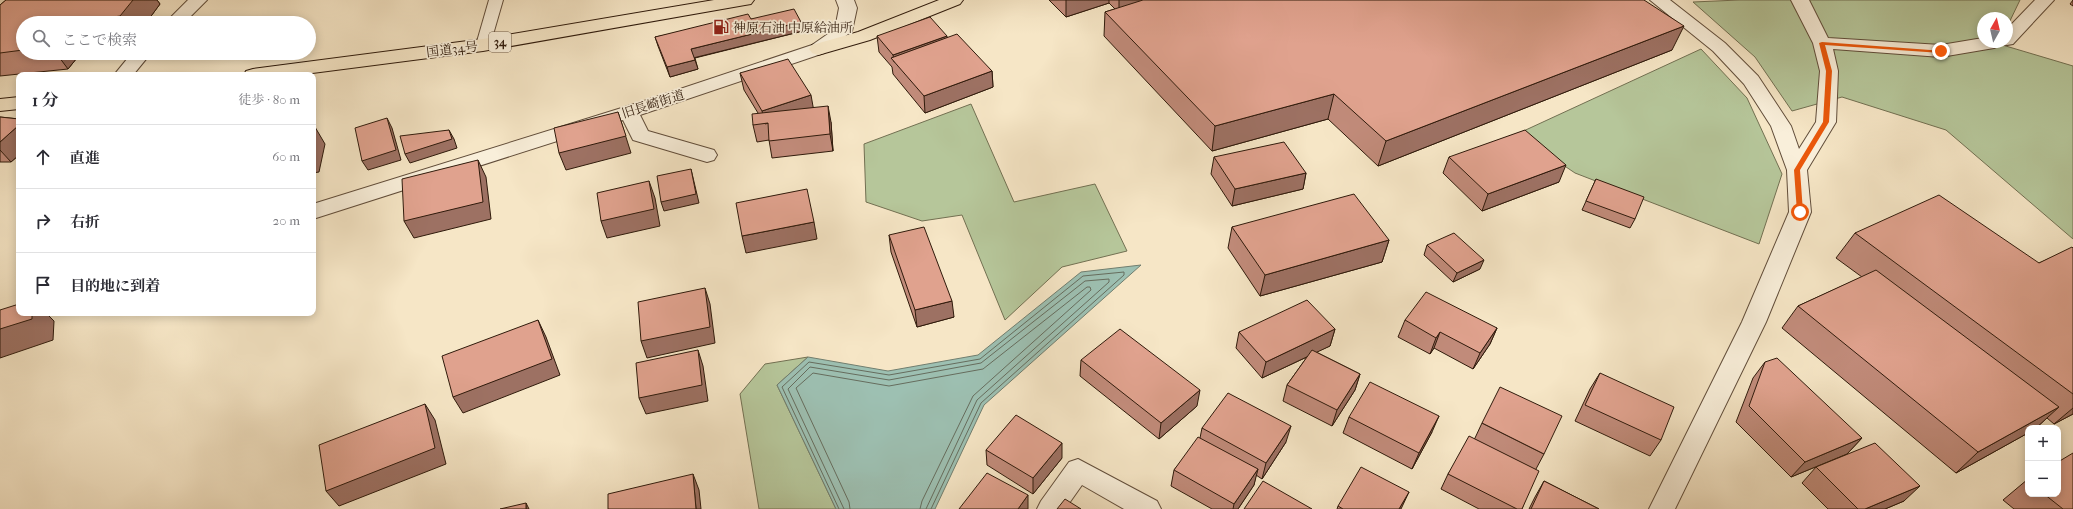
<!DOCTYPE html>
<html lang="ja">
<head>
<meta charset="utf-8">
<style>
	body { margin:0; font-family:"IM FELL French Canon","Noto Serif JP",serif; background:#f2f2f3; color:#2b2b33 }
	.controls { position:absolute; right:12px; bottom:12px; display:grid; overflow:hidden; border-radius:8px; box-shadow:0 2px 10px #0003 }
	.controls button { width:36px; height:36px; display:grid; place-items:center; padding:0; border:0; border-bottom:1px solid #e1e1e2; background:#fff; color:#2b2b33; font:20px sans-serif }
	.compass { position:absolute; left:1977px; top:12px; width:36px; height:36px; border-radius:50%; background:#fff; box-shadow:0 2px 10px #0003; rotate:8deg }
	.stop { position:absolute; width:12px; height:12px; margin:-9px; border:3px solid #ea580c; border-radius:50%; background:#fff }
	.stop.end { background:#ea580c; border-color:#fff; box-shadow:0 1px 4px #0008 }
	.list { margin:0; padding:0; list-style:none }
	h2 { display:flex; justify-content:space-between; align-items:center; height:52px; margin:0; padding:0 16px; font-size:17px }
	h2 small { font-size:13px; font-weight:400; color:#7c7c81 }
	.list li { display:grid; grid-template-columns:26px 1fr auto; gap:12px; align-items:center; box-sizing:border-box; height:64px; padding:0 16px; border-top:1px solid #e1e1e2 }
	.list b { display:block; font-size:15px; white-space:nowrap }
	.list em { font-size:13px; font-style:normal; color:#7c7c81 }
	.icon { flex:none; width:22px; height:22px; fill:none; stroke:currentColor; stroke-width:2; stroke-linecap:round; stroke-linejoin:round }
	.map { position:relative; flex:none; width:2073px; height:509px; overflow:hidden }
	.search { position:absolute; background:#fff; box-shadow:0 2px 10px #0003; left:16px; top:16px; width:300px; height:44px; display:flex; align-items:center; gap:10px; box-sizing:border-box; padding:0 14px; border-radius:22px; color:#7c7c81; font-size:15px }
	.panel { position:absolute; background:#fff; box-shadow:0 2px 10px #0003; left:16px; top:72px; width:300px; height:244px; border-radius:8px }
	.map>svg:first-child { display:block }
	.green { fill:#b6c69a; stroke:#727052 }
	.water { fill:#9dc0b2; stroke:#717e6f }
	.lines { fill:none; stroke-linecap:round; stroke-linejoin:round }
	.shore { stroke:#666d5e; stroke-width:1 }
	.lane-casing { stroke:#614d3a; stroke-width:2 }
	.street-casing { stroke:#614d3a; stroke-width:2 }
	.highway-casing { stroke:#2f1a0b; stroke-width:2 }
	.lane { fill:#f9efda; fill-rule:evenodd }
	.street { fill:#f9efda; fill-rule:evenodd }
	.highway { fill:#f6e6c6; fill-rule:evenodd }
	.wall { fill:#c18b7a; stroke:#2f1a0b }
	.shaded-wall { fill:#9d7163; stroke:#2f1a0b }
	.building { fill:#e0a28e; stroke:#2f1a0b }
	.route { fill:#ea580c }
	.labels { text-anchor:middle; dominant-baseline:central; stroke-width:3.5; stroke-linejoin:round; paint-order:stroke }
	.shield { fill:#f9efda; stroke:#6c5a49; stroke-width:1 }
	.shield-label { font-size:12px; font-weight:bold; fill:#2f1a0b }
	.poi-label { font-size:13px; fill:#2f1a0b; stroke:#f9efda; text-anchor:start }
	.street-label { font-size:13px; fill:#2f1a0b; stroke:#f9efda }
</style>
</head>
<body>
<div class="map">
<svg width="2073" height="509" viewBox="0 0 2073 509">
	<rect width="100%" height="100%" fill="#f6e6c6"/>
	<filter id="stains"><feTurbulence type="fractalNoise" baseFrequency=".005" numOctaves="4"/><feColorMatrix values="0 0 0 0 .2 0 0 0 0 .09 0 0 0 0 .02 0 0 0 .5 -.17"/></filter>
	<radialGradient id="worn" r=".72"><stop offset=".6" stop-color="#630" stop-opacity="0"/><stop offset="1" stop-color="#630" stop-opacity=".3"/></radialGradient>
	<!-- green -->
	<path class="green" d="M1739 0H2020L2007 27V18H1983V42L1999 44 2073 66V239L1946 130 1842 97 1792 111 1755 57 1693 2Z
		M1701 49 1747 98 1782 174 1759 244 1575 173 1517 134Z
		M971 104 1014 202 1095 184 1127 251 1062 267 1005 320 962 215 922 221 866 202 864 144Z
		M808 357 777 385 836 509H759L740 394 765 364Z"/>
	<!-- water -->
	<path class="water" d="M1141 265 984 405 935 509H836L777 385 808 357 888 371 978 355 1081 272Z"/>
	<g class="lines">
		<!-- shore -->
		<path class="shore" d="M839 509 782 387 809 362 889 375 980 359 1083 276 1124 272V275L981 403 931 509
			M844 509 788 389 810 367 889 380 981 363 1085 281 1109 279V282L977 400 926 509
			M850 509 849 502 796 388 813 373 889 386 983 369 1087 287H1090L1091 290 973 396 922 501 920 509"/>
		<defs>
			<path id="lane" d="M489 0H503L490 45 488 48H478L476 45Z"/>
			<path id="street" d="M188 0H207L184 23H165Z
				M836 0H854L857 8 852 31 824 53 640 115 648 131 714 150 717 155 714 160 707 162 633 140 623 120 313 219V204L644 101 812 45 835 29 839 8Z
				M1650 0H1670L1725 43 1758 76 1791 126 1799 149 1816 122 1820 71 1813 43 1791 0H1809L1828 38 1941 45 1983 38V42H2007V29L2035 0H2054L2013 44 2007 45 2002 44 1994 48 1941 57 1833 49 1838 71 1836 122 1807 170 1811 212 1766 322 1675 509H1649L1742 322 1789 212 1787 170 1771 126 1744 84 1713 51Z
				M132 53H151L133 75H114Z
				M1078 459 1157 501 1161 509H1124L1082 485 1065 509H1037L1041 501 1069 462Z"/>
			<path id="highway" d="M714 0H754L751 4 745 5 483 51 297 75H244L246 71 253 69 483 39Z
				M939 0H963L960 4 870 40 818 55 812 53 809 49 812 45 858 32Z
				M19 97V109L0 111V99Z"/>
		</defs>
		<!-- lane casing -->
		<use href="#lane" class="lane-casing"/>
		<!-- street casing -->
		<use href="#street" class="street-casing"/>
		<!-- highway casing -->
		<use href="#highway" class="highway-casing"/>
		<!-- lane -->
		<use href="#lane" class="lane"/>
		<!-- street -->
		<use href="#street" class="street"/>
		<!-- highway -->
		<use href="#highway" class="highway"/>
	</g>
	<!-- wall -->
	<path class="wall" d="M6 0H157L160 4 146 23H23V53H81L68 69 0 76V5Z
		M1049 0H1644L1672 50 1378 166 1328 119 1212 151 1104 36 1105 12 1115 9 1109 3 1066 17Z
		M2073 0V6L2070 4Z
		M751 19 803 31 695 58 698 69 670 77 658 46 655 37Z
		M877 36 947 38 992 71 993 87 925 113 893 74 892 67 879 52Z
		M740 73 813 107 831 122 833 151 772 158 769 140 757 142 753 125 758 113 744 90Z
		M0 117 19 119V155L11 162H0Z
		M1214 157 1306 173 1303 189 1232 206 1211 174Z
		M1449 157 1559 182 1482 211 1443 173Z
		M1596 179 1635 219 1630 228 1582 210Z
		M1232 227 1389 240 1382 262 1260 296 1228 248Z
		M1855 233 2039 263 2073 248V414L2054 424 2047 418 2036 428H2028V433L1956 473 1782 328 1798 306 1862 277 1836 258Z
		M889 235 954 317 917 327 891 252Z
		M1427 245 1480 269 1453 282 1424 255Z
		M1405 320 1497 328 1490 344 1473 369 1434 348 1430 354 1398 337Z
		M1335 329 1330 346 1316 352 1360 374 1355 390 1332 426 1283 401 1287 385 1307 357 1262 378 1236 348 1239 332Z
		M1081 360 1197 406 1159 439 1080 376Z
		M1765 362 1862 438 1847 454 1791 477 1736 422 1753 378Z
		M1600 373 1661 440 1650 456 1575 421 1590 389Z
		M1349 417 1432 432 1412 469 1343 433Z
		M1482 423 1544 454 1536 469 1522 509H1479L1441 489 1448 474 1475 438Z
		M1202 428 1286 442 1262 479 1256 475 1254 485 1238 509H1212L1171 486 1174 470 1200 438Z
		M986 450 1062 458 1033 494 987 465Z
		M1816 467 1904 501 1885 509H1828L1802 483Z
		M2028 479V494H2058L2073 509H2014L2003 500Z
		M1544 481 1599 509H1529L1535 497Z
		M1338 506 1401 509H1337Z"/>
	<!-- shaded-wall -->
	<path class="shaded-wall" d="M133 0H157L160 4 146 23H75Z
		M1066 0H1109V3L1066 17Z
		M1119 0H1155L1119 12Z
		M801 22 803 31 693 58 691 49Z
		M1684 26 1672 50 1378 166 1386 141Z
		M947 36 948 52 894 62 893 55Z
		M56 53H81L68 69Z
		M695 60 698 69 670 77 667 67Z
		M992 71 993 87 925 113 924 96Z
		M1334 94 1328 119 1212 151 1215 126Z
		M811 95 814 112 765 124 762 111Z
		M828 106 831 122 833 151 830 134Z
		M618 112 631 153 566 170 559 153Z
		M387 118 392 128 401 160 368 170 362 161Z
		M19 125V155L11 162 0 150V142Z
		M315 127 325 144 319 172 313 173V135Z
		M449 130 454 139 457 148 410 163 405 154Z
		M478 160 486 177 491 219 414 238 404 221Z
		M1566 165 1559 182 1482 211 1488 194Z
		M691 169 699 203 664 211 661 202Z
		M1306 173 1303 189 1232 206 1235 189Z
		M649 181 655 198 660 226 607 238 601 221Z
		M814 222 817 239 746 253 742 236Z
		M1389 240 1382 262 1260 296 1265 275Z
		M1484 260 1480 269 1453 282 1457 273Z
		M705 288 710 304 715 343 647 358 641 341Z
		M952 301 954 317 917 327 915 310Z
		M32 313H46L54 321 53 340 0 358V329Z
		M538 320 546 337 560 375 463 413 453 397Z
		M1497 328 1490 344 1473 369 1480 353Z
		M1335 329 1330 346 1262 378 1266 362Z
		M1440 332 1434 348 1430 354 1436 338Z
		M698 350 703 366 708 401 646 414 639 398Z
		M1360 374 1355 390 1332 426 1337 410Z
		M1200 390 1197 406 1159 439 1161 423Z
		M425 404 435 420 446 464 339 506 326 491Z
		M2059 407 2036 428H2028V433L1956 473 1978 452Z
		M2073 408V414L2054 424Z
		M1439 416 1432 432 1412 469 1419 453Z
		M1291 426 1286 442 1262 479 1266 463Z
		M1862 438 1847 454 1791 477 1805 462Z
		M1062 443V458L1033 494V478Z
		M1258 469 1254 485 1238 509H1233L1234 504Z
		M693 474 699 490 701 509H696Z
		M1920 486 1904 501 1885 509H1865Z
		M1409 492 1401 509H1399Z
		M1028 495V509H1018Z
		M526 503 529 509H526Z"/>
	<!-- building -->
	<path class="building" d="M6 0H133L120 16 75 23H23V50L0 53V5Z
		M1143 0H1644L1684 26 1386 141 1334 94 1215 126 1105 12Z
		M794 9 801 22 691 49 695 60 667 67 655 37 748 14 751 19Z
		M930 17 947 36 893 55 877 36Z
		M957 34 992 71 924 96 891 58Z
		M788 59 811 95 762 111 740 73Z
		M828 106 830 134 769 141 768 123 753 125 752 114Z
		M618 112 626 136 559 153 554 128Z
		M0 117 19 119V125L0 142Z
		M387 118 396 150 362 161 355 128Z
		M313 127H315L313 135Z
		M449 130 452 139 405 154 400 136Z
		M1525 130 1566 165 1488 194 1449 157Z
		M1284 142 1306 173 1235 189 1214 157Z
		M478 160 483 202 404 221 402 179Z
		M691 169 696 194 661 202 657 176Z
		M1596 179 1644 197 1635 219 1586 201Z
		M649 181 654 209 601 221 597 193Z
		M807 189 814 222 742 236 736 203Z
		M1354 194 1389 240 1265 275 1232 227Z
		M1939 195 2039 263 2072 247 2073 248V394L1855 233Z
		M924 227 952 301 915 310 889 235Z
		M1454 233 1484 260 1457 273 1427 245Z
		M1876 270 2059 407 1978 452 1798 306Z
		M705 288 710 327 641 341 638 302Z
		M1426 292 1497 328 1480 353 1440 332 1436 338 1405 320Z
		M1307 300 1335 329 1266 362 1239 332Z
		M19 304V313H32V319L0 329V310Z
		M538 320 552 359 453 397 442 356Z
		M1120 329 1200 390 1161 423 1081 360Z
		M698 350 702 385 639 398 636 363Z
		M1312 350 1360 374 1337 410 1287 385Z
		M1777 358 1862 438 1805 462 1749 406 1765 362Z
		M1600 373 1674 407 1661 440 1585 405Z
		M1370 382 1439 416 1419 453 1349 417Z
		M1500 387 1562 416 1544 454 1482 423Z
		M1228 393 1291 426 1266 463 1202 428Z
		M425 404 435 448 326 491 319 445Z
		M1016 415 1062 443 1033 478 986 450Z
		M1469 436 1539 471 1522 509H1517L1448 474Z
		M1198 437 1258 469 1234 504 1174 470Z
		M1875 443 1920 486 1865 509H1858L1816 467Z
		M2073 453V509H2063L2044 494H2058V462Z
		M1361 467 1409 492 1399 509H1343L1338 506Z
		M987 473 1028 495 1018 509H959Z
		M693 474 696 509H608V494Z
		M1263 481 1312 509H1244Z
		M1544 481 1599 509H1531Z
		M1065 499 1081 509H1057Z
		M526 503V509H500Z"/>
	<!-- route -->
	<path class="route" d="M1822 42 1944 51 1941 53 1825 45 1832 71 1829 122 1800 170 1803 212 1800 215 1797 212 1794 170 1823 122 1826 71 1819 43Z"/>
	<!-- icons -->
	<defs>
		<symbol id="fuel-bare" viewBox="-9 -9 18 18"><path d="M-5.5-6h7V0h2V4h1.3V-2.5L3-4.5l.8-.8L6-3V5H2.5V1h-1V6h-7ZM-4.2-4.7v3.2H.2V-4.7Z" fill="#8f2418" stroke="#f9efda" stroke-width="2.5" paint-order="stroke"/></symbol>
	</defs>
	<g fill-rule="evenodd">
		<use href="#fuel-bare" x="710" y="16" width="22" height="22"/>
	</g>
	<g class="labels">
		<!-- shield labels -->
		<rect class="shield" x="489" y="32" width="22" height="20" rx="3"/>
		<g class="shield-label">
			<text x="500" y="42">34</text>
		</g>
		<!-- poi labels -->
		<g class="poi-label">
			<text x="733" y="27">神原石油 中原給油所</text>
		</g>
		<!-- street labels -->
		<g class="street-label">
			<text transform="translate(452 49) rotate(-7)">国道34号</text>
			<text transform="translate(653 104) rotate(-18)">旧長崎街道</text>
		</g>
	</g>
	<rect width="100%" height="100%" filter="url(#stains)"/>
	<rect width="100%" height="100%" fill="url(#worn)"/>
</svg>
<div class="controls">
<button>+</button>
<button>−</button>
</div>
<svg class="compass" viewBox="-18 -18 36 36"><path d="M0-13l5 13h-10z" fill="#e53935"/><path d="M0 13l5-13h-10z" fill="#7c7c81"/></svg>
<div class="stop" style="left:1800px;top:212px"></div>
<div class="stop end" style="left:1941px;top:51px"></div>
<div class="search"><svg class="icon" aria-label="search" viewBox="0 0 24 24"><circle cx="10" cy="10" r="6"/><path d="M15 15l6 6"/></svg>ここで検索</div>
<section class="panel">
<h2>1 分<small>徒歩 · 80 m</small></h2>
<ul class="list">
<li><svg class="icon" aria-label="ahead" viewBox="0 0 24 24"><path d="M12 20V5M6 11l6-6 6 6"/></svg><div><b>直進</b></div><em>60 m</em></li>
<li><svg class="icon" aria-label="right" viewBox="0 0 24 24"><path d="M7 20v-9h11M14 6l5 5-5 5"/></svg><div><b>右折</b></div><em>20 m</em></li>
<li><svg class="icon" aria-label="arrive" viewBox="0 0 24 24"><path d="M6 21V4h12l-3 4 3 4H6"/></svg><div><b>目的地に到着</b></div></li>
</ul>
</section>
</div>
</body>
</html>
